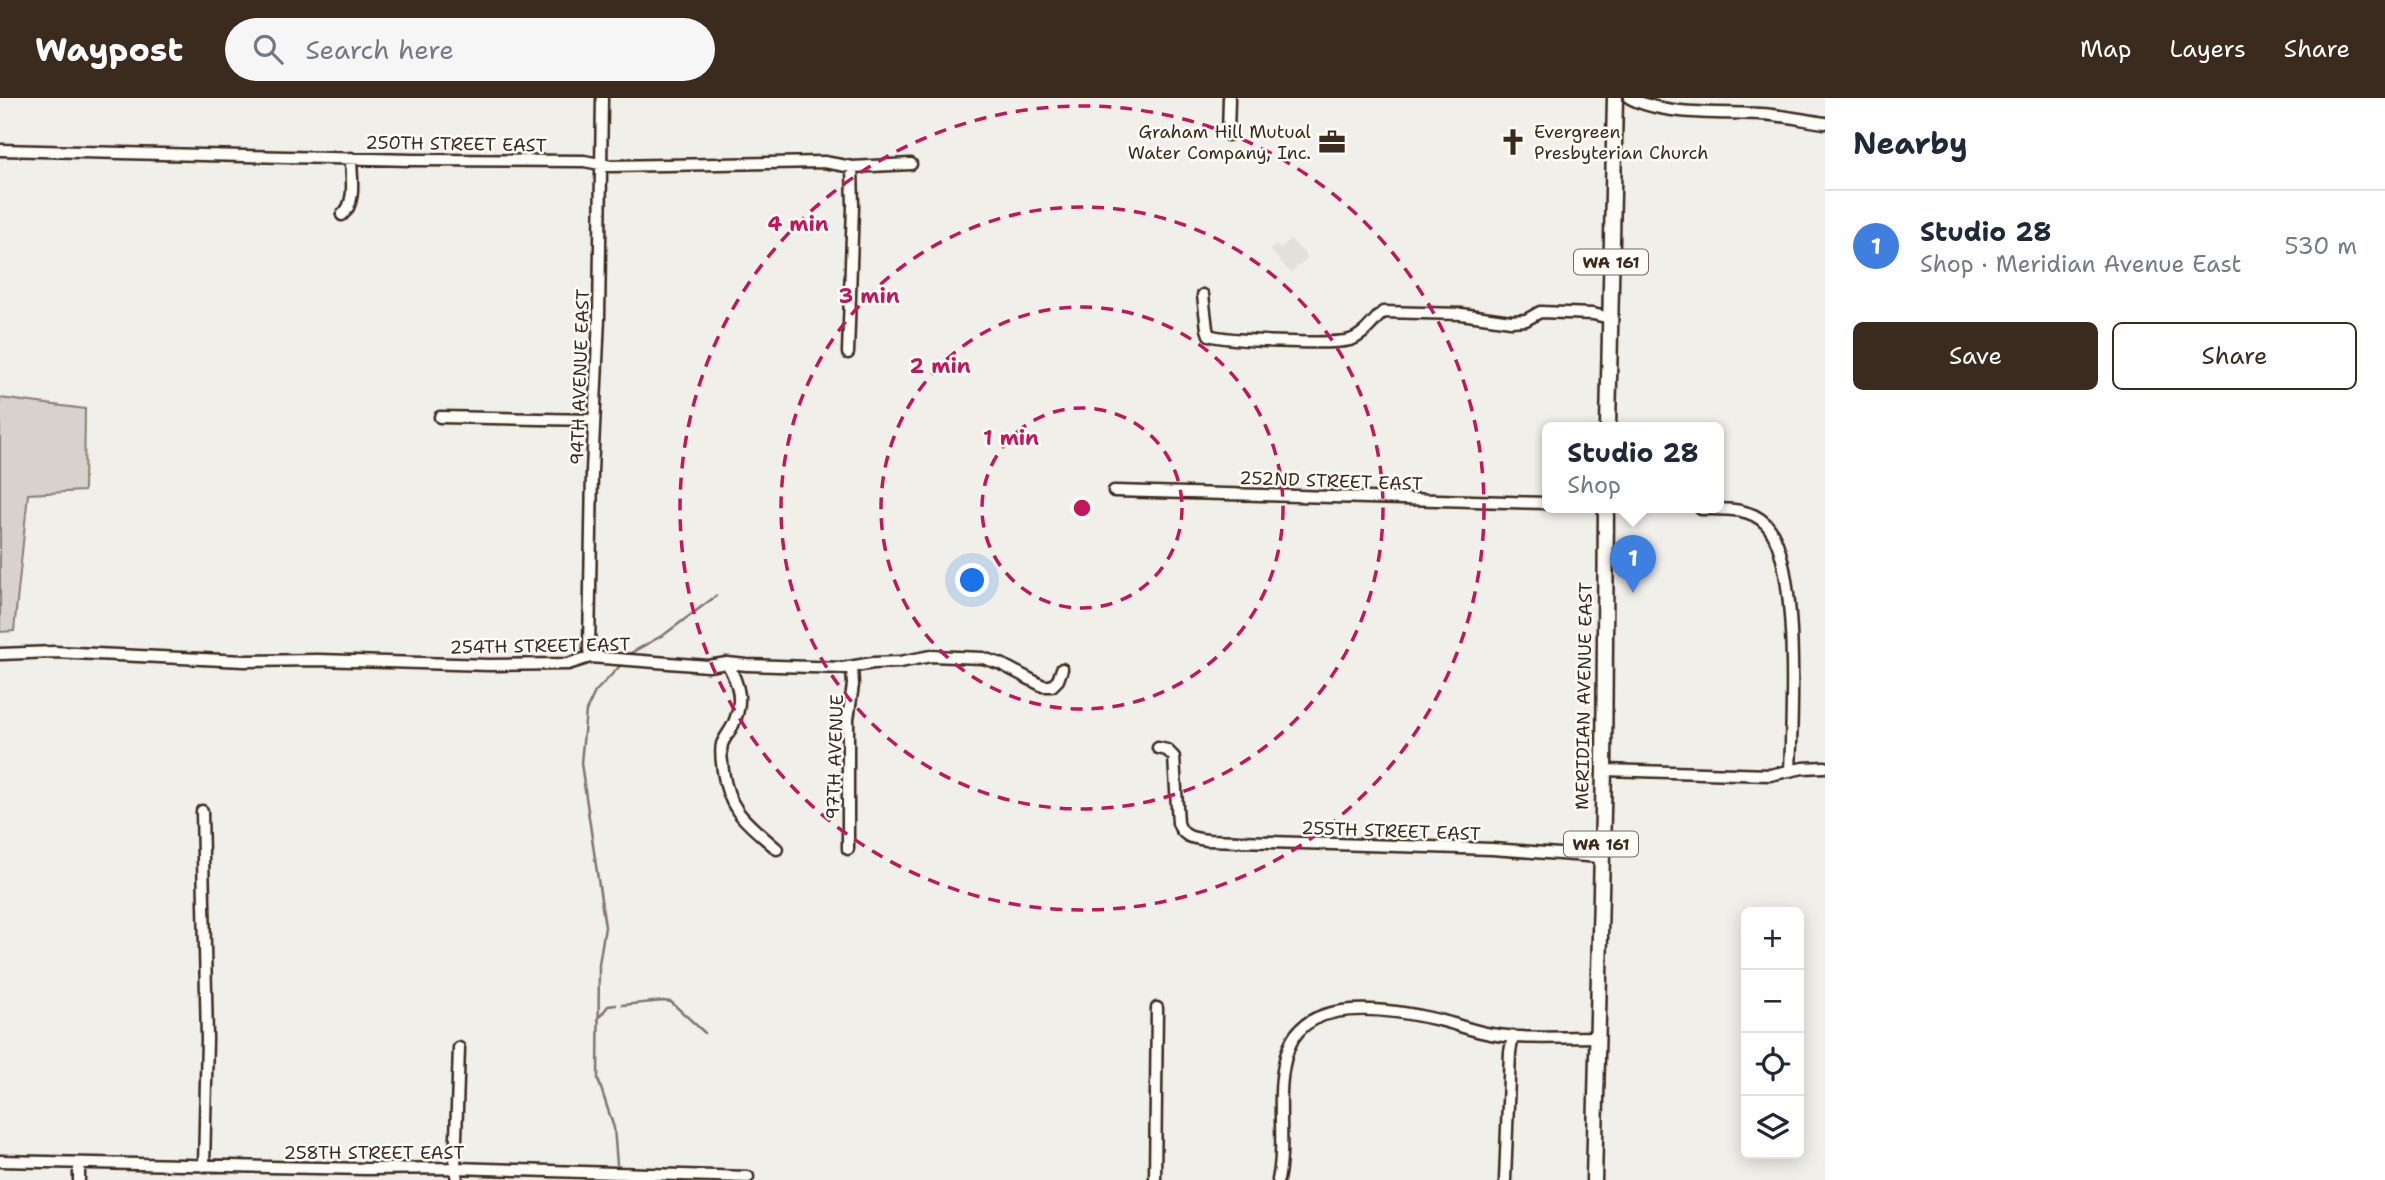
<!DOCTYPE html>
<html lang="en">
<head>
<meta charset="utf-8">
<style>
	body { margin:0; font-family:"Shantell Sans",sans-serif; background:#f6f6f7; color:#1f2937 }
	.controls { position:absolute; right:21px; bottom:21px; display:grid; overflow:hidden; border-radius:10px; box-shadow:0 4px 18px #0003 }
	.controls button { width:63px; height:63px; display:grid; place-items:center; padding:0; border:0; border-bottom:2px solid #e0e1e3; background:#fff; color:#1f2937; font:35px sans-serif }
	.you { position:absolute; left:973px; top:483px; width:24px; height:24px; margin:-18px; border:5px solid #fff; border-radius:50%; background:#1a73e8; box-shadow:0 0 0 10px #1a73e833 }
	.badge { display:grid; place-items:center; width:46px; height:46px; border-radius:50%; background:#3b2a1e; color:#fff; font-size:23px; font-weight:700 }
	.pin { position:absolute; translate:-50% -58px; filter:drop-shadow(0 2px 4px #0008) }
	.pin::after { content:''; position:absolute; top:37px; width:24px; height:21px; background:inherit; clip-path:polygon(0 0,100% 0,50% 100%) }
	.popup { position:absolute; left:1542px; top:324px; width:182px; height:91px; box-sizing:border-box; display:grid; place-content:center; border-radius:10px; background:#fff; filter:drop-shadow(0 2px 5px #0005); font-size:23px; white-space:nowrap; color:#747a83 }
	.popup b { font-size:26px; color:#1f2937 }
	.popup::after { content:''; position:absolute; left:50%; top:100%; margin-left:-14px; border:14px solid transparent; border-top-color:#fff }
	.list { margin:0; padding:0; list-style:none }
	h2 { display:flex; justify-content:space-between; align-items:center; height:91px; margin:0; padding:0 28px; font-size:30px }
	h2 small { font-size:23px; font-weight:400; color:#747a83 }
	.list li { display:grid; grid-template-columns:46px 1fr auto; gap:21px; align-items:center; box-sizing:border-box; height:112px; padding:0 28px; border-top:2px solid #e0e1e3 }
	.list b { display:block; font-size:26px; white-space:nowrap }
	.list p { margin:0; font-size:23px; white-space:nowrap; color:#747a83 }
	.list em { font-size:23px; font-style:normal; color:#747a83 }
	.actions { display:flex; gap:14px; padding:21px 28px }
	.actions a { flex:1; padding:16px 0; border:2px solid #3b2a1e; border-radius:10px; text-align:center; font-size:24px; color:#3b2a1e }
	.actions .main { background:#3b2a1e; color:#fff }
	.icon { flex:none; width:38px; height:38px; fill:none; stroke:currentColor; stroke-width:2; stroke-linecap:round; stroke-linejoin:round }
	.map { position:relative; flex:none; width:1825px; height:1082px; overflow:hidden }
	header { display:flex; align-items:center; gap:42px; box-sizing:border-box; height:98px; padding:0 35px; background:#3b2a1e; color:#fff }
	header strong { font-size:33px }
	nav { display:flex; gap:38px; margin-inline-start:auto; font-size:24px }
	.search { width:490px; height:63px; background:#f6f6f7; display:flex; align-items:center; gap:18px; box-sizing:border-box; padding:0 24px; border-radius:38px; color:#747a83; font-size:26px }
	main { display:flex }
	aside { flex:1; background:#fff }
	.map>svg:first-child { display:block }
	.built { fill:#e3e0da }
	.green { fill:#d7d2cc; stroke:#897e75; stroke-width:2 }
	.lines { fill:none; stroke-linecap:round; stroke-linejoin:round }
	.stream { stroke:#80746b; stroke-width:2.5 }
	.street-casing { stroke:#3b2a1e; stroke-width:15 }
	.primary-casing { stroke:#3b2a1e; stroke-width:19 }
	.street { stroke:#fdfcf7; stroke-width:10 }
	.primary { stroke:#fdfcf7; stroke-width:14 }
	.ring { fill:none; stroke:#c2185b; stroke-width:3.5; stroke-dasharray:12 9 }
	.labels { text-anchor:middle; dominant-baseline:central; stroke-width:5; stroke-linejoin:round; paint-order:stroke }
	.shield { fill:#fdfcf7; stroke:#75695f; stroke-width:2 }
	.shield-label { font-size:16px; font-weight:bold; fill:#3b2a1e }
	.poi-label { font-size:18px; fill:#3b2a1e; stroke:#fdfcf7; text-anchor:end }
	.street-label { font-size:18px; fill:#3b2a1e; stroke:#fdfcf7 }
	.centre { fill:#c2185b; stroke:#fdfcf7; stroke-width:3.5 }
	.ring-label { font-size:21px; text-anchor:middle; font-weight:bold; fill:#c2185b; stroke:#fdfcf7; stroke-width:5; stroke-linejoin:round; paint-order:stroke }
</style>
</head>
<body>
<header>
<strong>Waypost</strong>
<div class="search"><svg class="icon" aria-label="search" viewBox="0 0 24 24"><circle cx="10" cy="10" r="6"/><path d="M15 15l6 6"/></svg>Search here</div>
<nav><a>Map</a><a>Layers</a><a>Share</a></nav>
</header>
<main>
<div class="map">
<svg width="1825" height="1082" viewBox="0 0 1825 1082">
	<rect width="100%" height="100%" fill="#f1efea"/>
	<filter id="ink" filterUnits="userSpaceOnUse"><feTurbulence type="fractalNoise" baseFrequency=".0143" numOctaves="2"/><feDisplacementMap in="SourceGraphic" scale="14" xChannelSelector="R" yChannelSelector="G"/><feConvolveMatrix kernelMatrix="1 2 1 2 8 2 1 2 1" color-interpolation-filters="sRGB"/></filter>
	<g filter="url(#ink)">
		<!-- built -->
		<path class="built" d="M1290 141 1308 159 1291 175 1270 152 1276 147 1280 151Z"/>
		<!-- green -->
		<path class="green" d="M0 300 85 311 84 393 28 396 14 533 0 534Z"/>
		<g class="lines">
			<!-- stream -->
			<path class="stream" d="M629 556 665 536 716 498
				M622 907 663 903 671 904 705 935
				M598 921 608 908 616 907
				M617 1066 614 1030 598 981 599 866 605 829 581 665 586 613 595 594 622 566
				M615 1082V1080"/>
			<defs>
				<path id="street" d="M1630 0C1664 18 1722 14 1760 16 1782 17 1803 22 1825 25
					M1228 37 1229 0
					M0 52 412 62 584 63 611 68 824 64 852 69 911 66
					M342 117C357 105 351 78 351 60
					M1203 197 1207 231 1209 237C1226 243 1332 247 1350 242 1364 238 1372 224 1383 214L1461 216 1511 223 1526 222 1540 214 1593 216 1610 220
					M848 255 853 108 852 69
					M440 319 594 322
					M1114 393 1547 405
					M1701 411C1723 411 1750 409 1766 426 1800 462 1792 621 1790 673
					M0 556 54 554 244 563 318 562 489 567 568 566 590 559 708 568 727 565 747 567 843 570 873 565 900 564 931 558 983 560 1001 566 1043 588H1052L1058 582 1062 571
					M590 559 589 551 592 373 599 220 602 0
					M727 565C739 586 744 603 733 627 730 633 725 639 722 646 720 654 722 664 723 673 729 715 748 725 777 751
					M1158 650 1167 652 1174 659 1178 725C1183 740 1194 740 1207 742L1492 751 1600 759
					M1604 672 1770 677 1803 670 1825 669
					M202 713 207 941 204 1068
					M848 751V621L853 587 852 569
					M0 1063 366 1071 455 1070 748 1079
					M79 1082V1066
					M457 1082 455 1070 459 950
					M1155 1082 1157 910
					M1278 1082C1287 1039 1273 991 1289 949 1309 896 1396 912 1439 922 1456 926 1473 933 1491 936 1525 942 1563 939 1598 939
					M1505 1082 1510 954 1513 938"/>
				<path id="primary" d="M1608 329 1615 0
					M1594 1082 1604 672 1606 409"/>
			</defs>
			<!-- street casing -->
			<use href="#street" class="street-casing"/>
			<!-- primary casing -->
			<use href="#primary" class="primary-casing"/>
			<!-- street -->
			<use href="#street" class="street"/>
			<!-- primary -->
			<use href="#primary" class="primary"/>
		</g>
	</g>
	<!-- distance rings -->
	<g class="ring">
		<circle cx="1082" cy="410" r="100"/>
		<circle cx="1082" cy="410" r="201"/>
		<circle cx="1082" cy="410" r="301"/>
		<circle cx="1082" cy="410" r="402"/>
	</g>
	<!-- icons -->
	<defs>
		<symbol id="office-bare" viewBox="-9 -9 18 18"><path d="M-6-3h4V-5.5h4V-3h4V5H-6ZM-1-4.5V-3h2v-1.5ZM-6 0V1H6V0Z" fill="#3b2a1e" stroke="#fdfcf7" stroke-width="2.5" paint-order="stroke"/></symbol>
		<symbol id="church-bare" viewBox="-9 -9 18 18"><path d="M-1.2-6h2.4v3.5h3.3v2.4h-3.3V6h-2.4V-.1h-3.3v-2.4h3.3Z" fill="#3b2a1e" stroke="#fdfcf7" stroke-width="2.5" paint-order="stroke"/></symbol>
	</defs>
	<g fill-rule="evenodd">
		<use href="#office-bare" x="1313" y="25" width="38" height="38"/>
		<use href="#church-bare" x="1494" y="25" width="38" height="38"/>
	</g>
	<g class="labels">
		<!-- shield labels -->
		<g class="shield">
			<rect x="1574" y="151.5" width="74" height="25" rx="5"/>
			<rect x="1564" y="733.5" width="74" height="25" rx="5"/>
		</g>
		<g class="shield-label">
			<text x="1611" y="164">WA 161</text>
			<text x="1601" y="746">WA 161</text>
		</g>
		<!-- poi labels -->
		<g class="poi-label">
			<text x="1311" y="34">Graham Hill Mutual<tspan x="1311" dy="21">Water Company, Inc.</tspan></text>
			<text x="1534" y="34" text-anchor="start">Evergreen<tspan x="1534" dy="21">Presbyterian Church</tspan></text>
		</g>
		<!-- street labels -->
		<g class="street-label">
			<text transform="translate(456 46) rotate(1)">250TH STREET EAST</text>
			<text transform="translate(580 279) rotate(-88)">94TH AVENUE EAST</text>
			<text transform="translate(1331 383) rotate(2)">252ND STREET EAST</text>
			<text transform="translate(540 548) rotate(-1)">254TH STREET EAST</text>
			<text transform="translate(1584 598) rotate(-89)">MERIDIAN AVENUE EAST</text>
			<text transform="translate(835 659) rotate(-88)">97TH AVENUE</text>
			<text transform="translate(1391 733) rotate(2)">255TH STREET EAST</text>
			<text x="374" y="1055">258TH STREET EAST</text>
		</g>
	</g>
	<circle cx="1082" cy="410" r="10" class="centre"/>
	<g class="ring-label">
		<text x="798" y="133">4 min</text>
		<text x="869" y="205">3 min</text>
		<text x="940" y="275">2 min</text>
		<text x="1011" y="347">1 min</text>
	</g>
</svg>
<div class="controls">
<button>+</button>
<button>−</button>
<button><svg class="icon" aria-label="locate" viewBox="0 0 24 24"><circle cx="12" cy="12" r="6"/><path d="M12 2v4M12 18v4M2 12h4M18 12h4"/></svg></button>
<button><svg class="icon" aria-label="layers" viewBox="0 0 24 24"><path d="M12 4l9 5-9 5-9-5zM3 14l9 5 9-5"/></svg></button>
</div>
<div class="you"></div>
<div class="pin badge" style="left:1633px;top:495px;background:#3f7fe0">1</div>
<div class="popup"><b>Studio 28</b>Shop</div>
</div>
<aside>
<h2>Nearby<small></small></h2>
<ul class="list">
<li><span class="badge" style="background:#3f7fe0">1</span><div><b>Studio 28</b><p>Shop · Meridian Avenue East</p></div><em>530 m</em></li>
</ul>
<div class="actions"><a class="main">Save</a><a>Share</a></div>
</aside>
</main>
</body>
</html>
